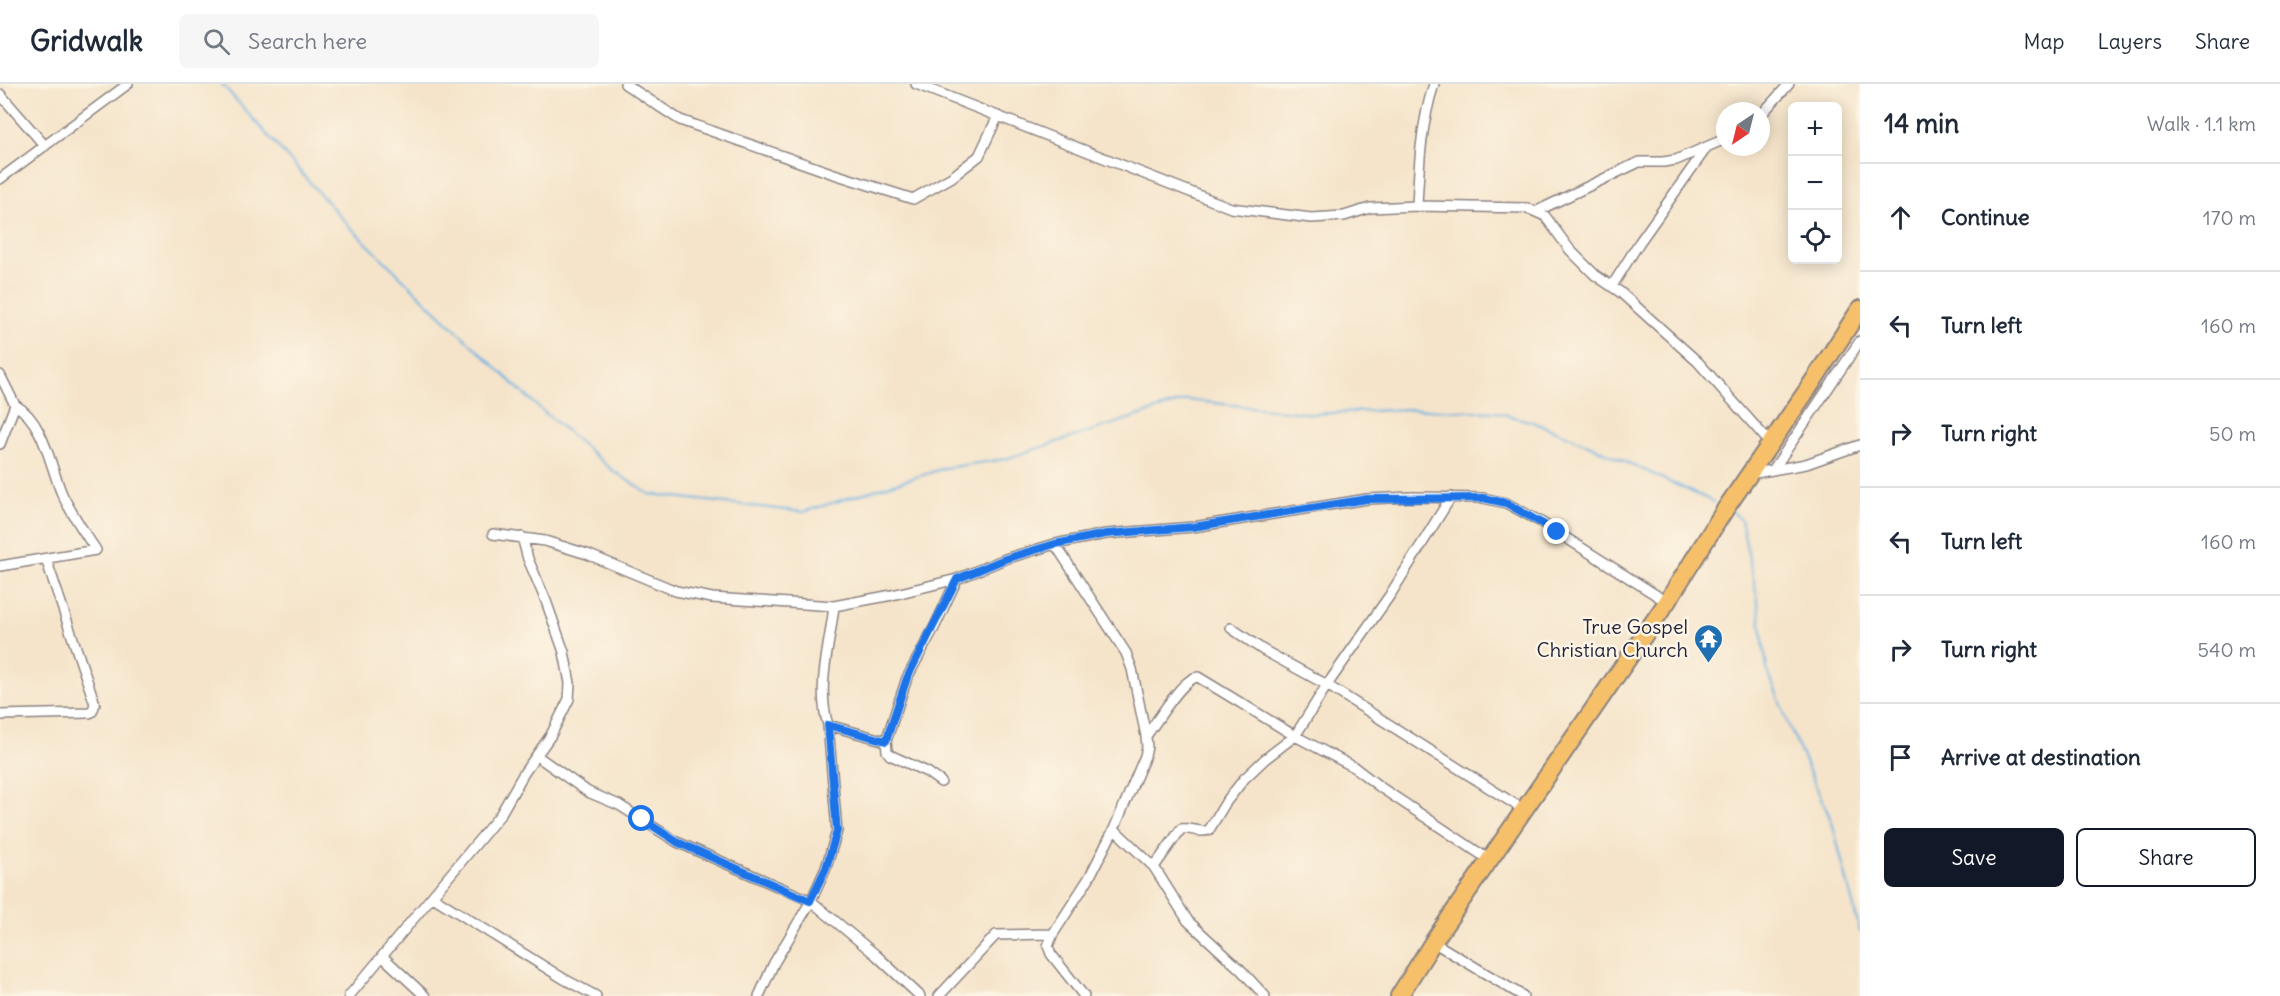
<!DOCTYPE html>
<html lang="en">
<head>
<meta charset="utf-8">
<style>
	body { margin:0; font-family:Delius,sans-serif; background:#f6f6f7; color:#1f2937 }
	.controls { position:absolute; right:18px; top:18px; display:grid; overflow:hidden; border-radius:9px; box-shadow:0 3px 15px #0003 }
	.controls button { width:54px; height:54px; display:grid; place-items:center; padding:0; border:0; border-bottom:2px solid #e0e1e3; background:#fff; color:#1f2937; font:30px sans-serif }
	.compass { position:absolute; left:1716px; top:18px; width:54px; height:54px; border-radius:50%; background:#fff; box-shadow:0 3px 15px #0003; rotate:215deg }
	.stop { position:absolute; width:18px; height:18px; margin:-14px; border:4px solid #1a73e8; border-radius:50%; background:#fff }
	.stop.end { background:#1a73e8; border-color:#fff; box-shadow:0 2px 6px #0008 }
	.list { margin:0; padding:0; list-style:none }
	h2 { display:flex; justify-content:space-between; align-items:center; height:78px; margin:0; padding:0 24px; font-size:26px }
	h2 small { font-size:20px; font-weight:400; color:#747a83 }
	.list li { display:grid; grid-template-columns:39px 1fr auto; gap:18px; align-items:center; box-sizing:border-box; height:108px; padding:0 24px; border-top:2px solid #e0e1e3 }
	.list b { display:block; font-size:22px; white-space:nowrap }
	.list em { font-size:20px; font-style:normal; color:#747a83 }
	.actions { display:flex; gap:12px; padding:18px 24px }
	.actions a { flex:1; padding:14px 0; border:2px solid #111827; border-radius:9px; text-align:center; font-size:21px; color:#111827 }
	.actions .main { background:#111827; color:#fff }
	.icon { flex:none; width:33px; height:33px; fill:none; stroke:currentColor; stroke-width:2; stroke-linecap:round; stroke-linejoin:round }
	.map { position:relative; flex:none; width:1860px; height:912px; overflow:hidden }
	header { display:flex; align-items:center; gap:36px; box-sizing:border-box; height:84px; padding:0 30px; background:#fff; border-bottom:2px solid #e0e1e3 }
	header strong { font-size:28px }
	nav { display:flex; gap:33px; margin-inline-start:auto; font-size:21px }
	.search { width:420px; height:54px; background:#f6f6f7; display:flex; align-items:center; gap:15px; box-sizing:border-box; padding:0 21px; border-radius:9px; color:#747a83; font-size:22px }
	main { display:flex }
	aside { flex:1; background:#fff }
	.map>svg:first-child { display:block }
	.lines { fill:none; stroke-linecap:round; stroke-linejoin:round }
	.stream { stroke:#6ab0e0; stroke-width:2 }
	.street-casing { stroke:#8c8382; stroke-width:12 }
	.highway-casing { stroke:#8c8382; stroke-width:20 }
	.street { stroke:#fff; stroke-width:9 }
	.highway { stroke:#f6c06b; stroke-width:16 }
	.route { stroke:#1a73e8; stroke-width:8 }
	.labels { text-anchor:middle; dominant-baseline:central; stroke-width:5; stroke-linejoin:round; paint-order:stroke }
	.poi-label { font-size:20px; fill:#22223b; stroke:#fcf5e5; text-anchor:end }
</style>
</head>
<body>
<header>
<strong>Gridwalk</strong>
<div class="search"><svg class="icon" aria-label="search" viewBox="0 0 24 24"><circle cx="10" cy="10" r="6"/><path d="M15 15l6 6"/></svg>Search here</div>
<nav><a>Map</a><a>Layers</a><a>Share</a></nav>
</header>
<main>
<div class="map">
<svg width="1860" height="912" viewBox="0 0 1860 912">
	<rect width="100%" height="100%" fill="#fcf5e5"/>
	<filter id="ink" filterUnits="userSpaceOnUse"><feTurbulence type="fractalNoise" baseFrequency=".0167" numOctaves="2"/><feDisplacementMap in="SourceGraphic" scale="12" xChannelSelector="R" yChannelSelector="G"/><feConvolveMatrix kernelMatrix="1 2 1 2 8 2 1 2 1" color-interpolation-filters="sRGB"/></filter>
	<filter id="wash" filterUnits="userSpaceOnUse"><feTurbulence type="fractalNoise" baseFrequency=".008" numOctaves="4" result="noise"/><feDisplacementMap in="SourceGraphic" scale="24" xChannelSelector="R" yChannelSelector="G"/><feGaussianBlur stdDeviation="1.35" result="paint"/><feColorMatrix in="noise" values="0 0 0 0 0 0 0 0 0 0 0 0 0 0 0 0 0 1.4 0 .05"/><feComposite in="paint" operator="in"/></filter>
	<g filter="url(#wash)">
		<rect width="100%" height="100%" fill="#f5e4ca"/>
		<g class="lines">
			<!-- stream -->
			<path class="stream" d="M222 0 346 139 440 231 537 322 612 386 649 410 803 428 945 384 1005 375 1187 316 1313 330 1408 325 1495 328 1533 338 1571 353 1714 418
				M1732 427 1741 436 1757 512 1767 585 1792 649 1832 738 1860 848"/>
		</g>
	</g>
	<g filter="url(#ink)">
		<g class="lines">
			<defs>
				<path id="street" d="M625 0 680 36 831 89 913 115 952 93 979 72 998 32
					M916 0 1231 124 1311 134 1344 132 1370 124 1417 122 1527 124 1545 132 1570 166 1595 191 1620 208 1698 278 1771 360
					M0 10 45 62
					M1761 31 1789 0
					M0 95 128 0
					M1417 122C1419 80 1421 40 1434 0
					M1537 127 1639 78H1663L1676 76 1725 55
					M1612 202 1639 159 1707 63
					M0 291 15 321 0 360
					M1773 386 1860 257
					M1750 390 1806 380 1860 361
					M493 450 545 457 587 470 676 507 712 514 834 522
					M0 482 96 466C84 448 71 429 62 410 50 382 44 337 15 321
					M1231 544 1263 566 1327 601 1524 726
					M0 631 89 629 92 628 95 620 46 475
					M828 641 886 657 907 594 935 542 957 495
					M1146 652C1157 638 1182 594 1198 593L1295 652 1354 683 1380 703 1491 777
					M886 657 887 667 890 671 927 688 941 698
					M537 672 588 708 619 721 677 758 811 817 876 871 920 912
					M1114 745 1154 783 1188 837 1241 886 1265 912
					M1154 783 1181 745C1191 743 1200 750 1209 746L1226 718 1244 695 1265 675 1295 652 1327 601 1390 511 1451 413
					M433 813 564 895 596 912
					M1053 850 1089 794 1114 745 1145 672 1147 663 1146 652 1132 585 1126 569 1055 460
					M1433 858 1523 912
					M382 872 425 912
					M349 912 500 731 524 689 551 651 569 615 570 599 564 568 546 517 528 475 522 453
					M759 912 774 879 811 817 826 784 837 747 828 641C816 603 830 561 834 522L892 511 957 495 1005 475 1055 460 1106 450 1193 443 1367 415 1412 413 1483 414 1506 419 1541 438 1667 518
					M939 912 996 851 1053 850 1048 862 1051 870 1084 912"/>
				<path id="highway" d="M1399 912 1433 858 1667 518 1726 424 1808 305 1860 225"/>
			</defs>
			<!-- street casing -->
			<use href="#street" class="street-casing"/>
			<!-- highway casing -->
			<use href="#highway" class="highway-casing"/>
			<!-- street -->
			<use href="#street" class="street"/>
			<!-- highway -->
			<use href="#highway" class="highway"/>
		</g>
	</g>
	<g class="lines" filter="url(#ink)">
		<!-- route -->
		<path class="route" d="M642 735 677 758 810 817 826 784 837 747 828 641 886 657 907 594 957 495 1005 475 1055 460 1106 450 1193 443 1367 415 1483 414 1506 419 1557 448"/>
	</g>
	<!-- icons -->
	<defs>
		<symbol id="temple-pin" viewBox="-11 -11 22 30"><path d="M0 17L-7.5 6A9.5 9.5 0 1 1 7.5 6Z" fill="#1f6fb2" stroke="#fcf5e5"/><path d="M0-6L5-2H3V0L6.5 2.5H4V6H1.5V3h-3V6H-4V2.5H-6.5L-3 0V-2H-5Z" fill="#fff"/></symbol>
	</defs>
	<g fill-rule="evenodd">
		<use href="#temple-pin" x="1692" y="538" width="33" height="45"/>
	</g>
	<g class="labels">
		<!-- poi labels -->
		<g class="poi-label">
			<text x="1688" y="542">True Gospel<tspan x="1688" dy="23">Christian Church</tspan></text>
		</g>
	</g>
</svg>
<div class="controls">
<button>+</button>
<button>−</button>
<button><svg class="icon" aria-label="locate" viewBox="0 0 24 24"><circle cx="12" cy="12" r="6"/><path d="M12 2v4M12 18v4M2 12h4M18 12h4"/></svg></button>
</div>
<svg class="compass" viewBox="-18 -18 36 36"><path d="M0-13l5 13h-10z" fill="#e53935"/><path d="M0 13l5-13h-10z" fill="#747a83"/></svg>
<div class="stop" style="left:642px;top:735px"></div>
<div class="stop end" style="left:1557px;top:448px"></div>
</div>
<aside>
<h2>14 min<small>Walk · 1.1 km</small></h2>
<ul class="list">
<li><svg class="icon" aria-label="ahead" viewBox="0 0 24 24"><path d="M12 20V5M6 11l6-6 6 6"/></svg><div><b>Continue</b></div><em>170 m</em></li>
<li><svg class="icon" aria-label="left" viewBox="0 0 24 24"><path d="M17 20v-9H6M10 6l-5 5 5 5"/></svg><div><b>Turn left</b></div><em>160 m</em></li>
<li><svg class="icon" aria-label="right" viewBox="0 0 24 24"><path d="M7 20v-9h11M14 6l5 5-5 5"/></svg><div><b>Turn right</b></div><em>50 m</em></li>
<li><svg class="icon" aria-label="left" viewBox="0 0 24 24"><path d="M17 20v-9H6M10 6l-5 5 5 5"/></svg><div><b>Turn left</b></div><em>160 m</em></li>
<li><svg class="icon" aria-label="right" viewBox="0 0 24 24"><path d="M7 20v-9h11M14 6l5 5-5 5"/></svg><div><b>Turn right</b></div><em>540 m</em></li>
<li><svg class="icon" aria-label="arrive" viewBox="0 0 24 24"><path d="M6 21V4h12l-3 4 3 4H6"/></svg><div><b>Arrive at destination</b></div></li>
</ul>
<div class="actions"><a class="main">Save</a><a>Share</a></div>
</aside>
</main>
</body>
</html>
